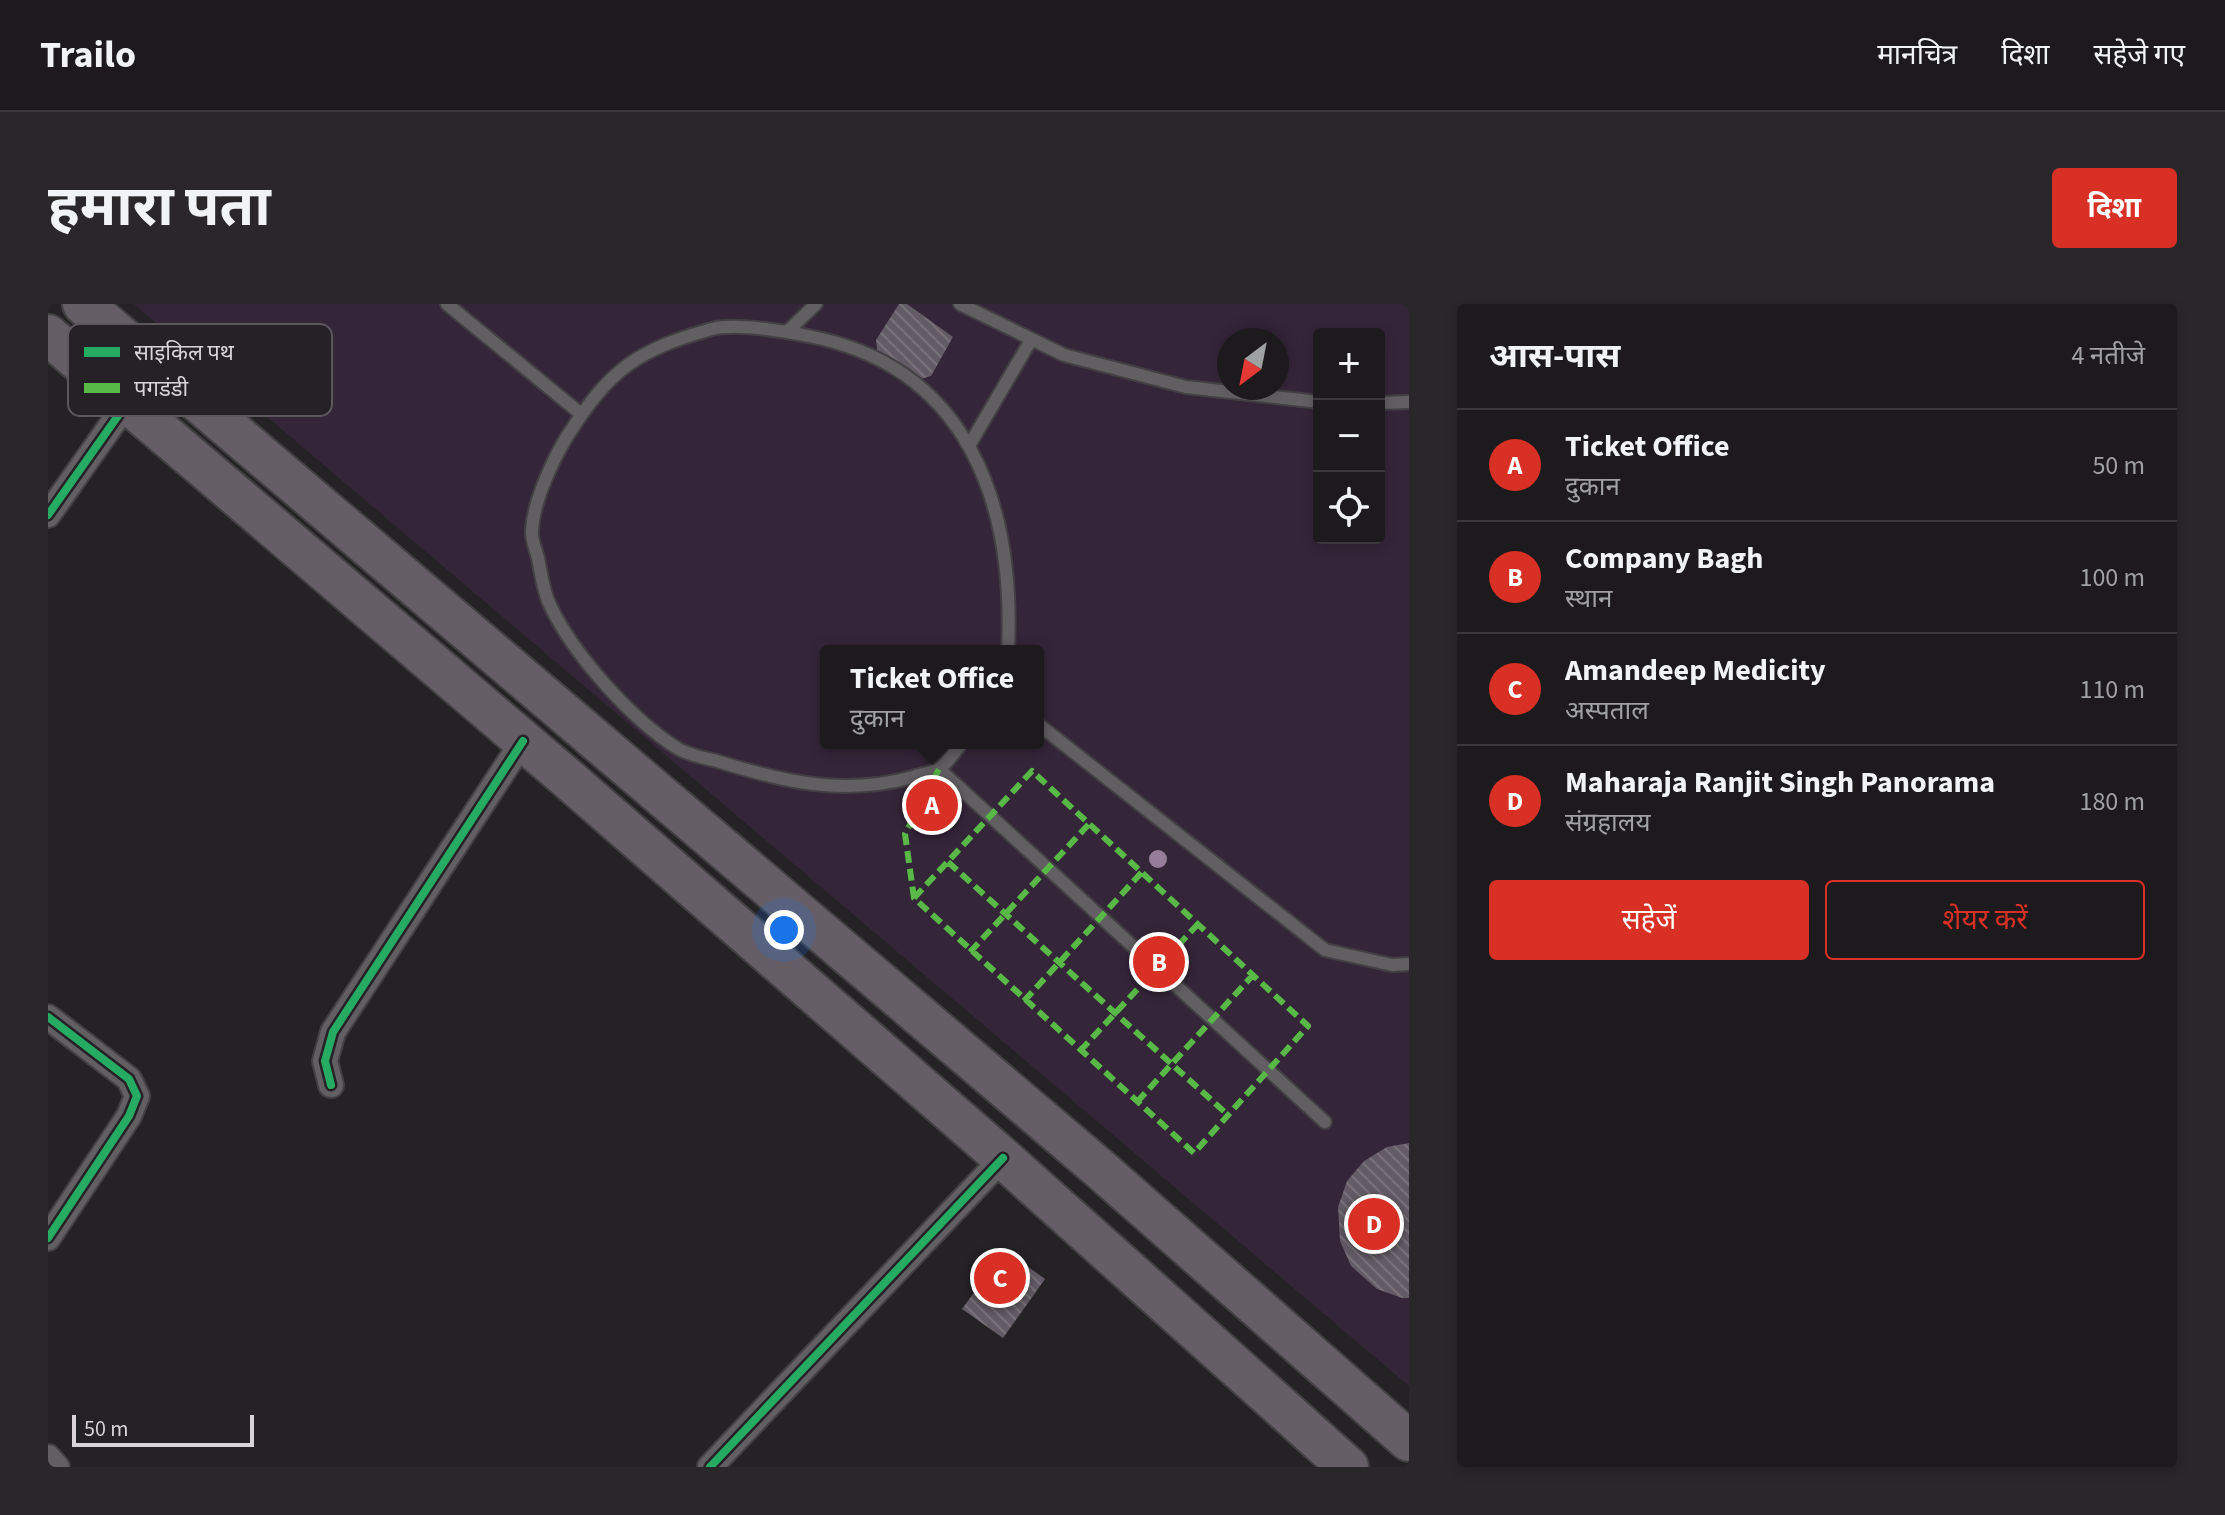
<!DOCTYPE html>
<html lang="hi">
<head>
<meta charset="utf-8">
<style>
	body { margin:0; font-family:"Source Sans 3","Noto Sans Devanagari",sans-serif; background:#292729; color:#f1f3f6 }
	.controls { position:absolute; right:24px; top:24px; display:grid; overflow:hidden; border-radius:8px; box-shadow:0 4px 12px #0003 }
	.controls button { width:72px; height:72px; display:grid; place-items:center; padding:0; border:0; border-bottom:2px solid #3a383b; background:#1c1a1c; color:#f1f3f6; font:40px sans-serif }
	.compass { position:absolute; left:1169px; top:24px; width:72px; height:72px; border-radius:50%; background:#1c1a1c; box-shadow:0 4px 12px #0003; rotate:212deg }
	.scale { position:absolute; left:24px; bottom:20px; width:182px; box-sizing:border-box; padding-left:8px; border:4px solid #d8d4d8; border-top:0; font-size:22px; line-height:28px; white-space:nowrap; color:#d8d4d8; -webkit-text-stroke:6px #262127; paint-order:stroke }
	.you { position:absolute; left:736px; top:626px; width:28px; height:28px; margin:-20px; border:6px solid #fff; border-radius:50%; background:#1a73e8; box-shadow:0 0 0 12px #1a73e833 }
	.badge { display:grid; place-items:center; width:52px; height:52px; border-radius:50%; background:#d93025; color:#fff; font-size:26px; font-weight:700 }
	.pin { position:absolute; translate:-50% -50%; border:4px solid #fff; box-shadow:0 2px 8px #0006 }
	.popup { position:absolute; left:772px; top:341px; width:224px; height:104px; box-sizing:border-box; display:grid; place-content:center; border-radius:8px; background:#1c1a1c; filter:drop-shadow(0 2px 6px #0005); font-size:26px; white-space:nowrap; color:#a0a1a3 }
	.popup b { font-size:30px; color:#f1f3f6 }
	.popup::after { content:''; position:absolute; left:50%; top:100%; margin-left:-16px; border:16px solid transparent; border-top-color:#1c1a1c }
	.list { margin:0; padding:0; list-style:none }
	h2 { display:flex; justify-content:space-between; align-items:center; height:104px; margin:0; padding:0 32px; font-size:34px }
	h2 small { font-size:26px; font-weight:400; color:#a0a1a3 }
	.list li { display:grid; grid-template-columns:52px 1fr auto; gap:24px; align-items:center; box-sizing:border-box; height:112px; padding:0 32px; border-top:2px solid #3a383b }
	.list b { display:block; font-size:30px; white-space:nowrap }
	.list p { margin:0; font-size:26px; white-space:nowrap; color:#a0a1a3 }
	.list em { font-size:26px; font-style:normal; color:#a0a1a3 }
	.actions { display:flex; gap:16px; padding:24px 32px }
	.actions a { flex:1; padding:18px 0; border:2px solid #d93025; border-radius:8px; text-align:center; font-size:28px; color:#d93025 }
	.actions .main { background:#d93025; color:#fff }
	.icon { flex:none; width:44px; height:44px; fill:none; stroke:currentColor; stroke-width:2; stroke-linecap:round; stroke-linejoin:round }
	.map { position:relative; flex:none; width:1361px; height:1163px; overflow:hidden; border-radius:8px }
	header { display:flex; align-items:center; gap:48px; box-sizing:border-box; height:112px; padding:0 40px; background:#1c1a1c; border-bottom:2px solid #3a383b }
	header strong { font-size:38px }
	nav { display:flex; gap:44px; margin-inline-start:auto; font-size:28px }
	.intro { display:flex; align-items:center; justify-content:space-between; box-sizing:border-box; height:192px; padding:0 48px }
	h1 { margin:0; font-size:56px }
	.button { padding:20px 36px; border-radius:8px; background:#d93025; color:#fff; font-size:28px; font-weight:700 }
	main { display:flex; gap:48px; padding:0 48px }
	aside { flex:1; background:#1c1a1c; border-radius:8px; box-shadow:0 4px 12px #0003 }
	.map>svg:first-child { display:block }
	.park { fill:#352539; fill-rule:evenodd }
	.building { fill:url(#building-back-hatch) }
	.lines { fill:none; stroke-linecap:round; stroke-linejoin:round }
	.lane-casing { stroke:#424043; stroke-width:16 }
	.street-casing { stroke:#424043; stroke-width:28 }
	.primary-casing { stroke:#424043; stroke-width:44 }
	.lane { stroke:#615f62; stroke-width:12 }
	.street { stroke:#615f62; stroke-width:24 }
	.primary { stroke:#665e67; stroke-width:40 }
	.quiet { stroke:#58b947; stroke-width:6; stroke-dasharray:12 6; stroke-linecap:butt }
	.cycleway-casing { stroke:#262127; stroke-width:13 }
	.cycleway { stroke:#26ab63; stroke-width:8 }
	.tree { fill:#967e9b }
	.key { fill:#262127; stroke:#5b575c; stroke-width:2 }
	.key-label { font-size:22px; fill:#d8d4d8 }
</style>
</head>
<body>
<header>
<strong>Trailo</strong>
<nav><a>मानचित्र</a><a>दिशा</a><a>सहेजे गए</a></nav>
</header>
<div class="intro"><h1>हमारा पता</h1><a class="button">दिशा</a></div>
<main>
<div class="map">
<svg width="1361" height="1163" viewBox="0 0 1361 1163">
	<defs>
		<pattern id="building-back-hatch" width="6" height="6" patternUnits="userSpaceOnUse" patternTransform="scale(2)"><rect width="6" height="6" fill="#635b65"/><path d="M-1 5l2 2M0 0l6 6M5-1l2 2" fill="none" stroke="#79727a"/></pattern>
	</defs>
	<rect width="100%" height="100%" fill="#252226"/>
	<!-- park -->
	<path class="park" d="M86 0H1361V1082ZM1271 30H1331V234H1271ZM1181 36H1229V84H1181ZM778 347H990V439H778Z"/>
	<!-- building -->
	<path class="building" d="M851 0H859L905 33 883 72 866 77 830 53 828 36Z
		M1361 839V994H1354L1329 985 1303 962 1292 937 1290 903 1299 877 1316 857 1339 843Z
		M957 946 997 975 955 1034 914 1005Z"/>
	<g class="lines">
		<defs>
			<path id="lane" d="M399 0 533 110
				M912 0 1016 51 1138 83 1271 98
				M739 28 768 0
				M1331 99 1361 98
				M922 140 983 36
				M990 420 1277 646 1344 661 1361 660
				M914 439C907 447 900 459 891 465 884 469 872 470 865 473 796 492 735 478 669 457 656 454 640 451 629 444 583 415 525 350 502 301 495 287 493 269 490 254 488 246 483 235 484 227 485 198 505 155 520 131 562 65 589 46 664 25 688 19 736 27 760 32 920 62 967 200 960 347
				M891 465 1277 818"/>
			<path id="street" d="M0 211 79 99
				M0 713 81 775 89 792 81 812 0 934
				M283 781 277 757 285 728 475 437
				M0 1153 9 1163
				M662 1163 955 854"/>
			<path id="primary" d="M35 0 1052 865 1361 1137
				M0 31 519 474 955 854 1300 1163"/>
		</defs>
		<!-- lane casing -->
		<use href="#lane" class="lane-casing"/>
		<!-- street casing -->
		<use href="#street" class="street-casing"/>
		<!-- primary casing -->
		<use href="#primary" class="primary-casing"/>
		<!-- lane -->
		<use href="#lane" class="lane"/>
		<!-- street -->
		<use href="#street" class="street"/>
		<!-- primary -->
		<use href="#primary" class="primary"/>
		<!-- quiet -->
		<path class="quiet" d="M900 558 1180 811
			M866 594 984 467 1260 722 1146 849 866 594 857 530 891 465
			M922 648 1041 520
			M976 697 1094 568
			M1032 747 1150 620
			M1089 798 1205 671"/>
		<defs>
			<path id="cycleway" d="M0 211 79 99
				M0 713 81 775 89 792 81 812 0 934
				M283 781 277 757 285 728 475 437
				M662 1163 955 854"/>
		</defs>
		<!-- cycleway casing -->
		<use href="#cycleway" class="cycleway-casing"/>
		<!-- cycleway -->
		<use href="#cycleway" class="cycleway"/>
	</g>
	<!-- trees -->
	<circle class="tree" cx="1110" cy="555" r="9"/>
	<!-- legend -->
	<rect x="20" y="20" width="264" height="92" rx="12" class="key"/>
	<rect x="36" y="43" width="36" height="10" fill="#26ab63"/>
	<rect x="36" y="79" width="36" height="10" fill="#58b947"/>
	<g class="key-label">
		<text x="86" y="56">साइकिल पथ</text>
		<text x="86" y="92">पगडंडी</text>
	</g>
</svg>
<div class="controls">
<button>+</button>
<button>−</button>
<button><svg class="icon" aria-label="locate" viewBox="0 0 24 24"><circle cx="12" cy="12" r="6"/><path d="M12 2v4M12 18v4M2 12h4M18 12h4"/></svg></button>
</div>
<svg class="compass" viewBox="-18 -18 36 36"><path d="M0-13l5 13h-10z" fill="#e53935"/><path d="M0 13l5-13h-10z" fill="#a0a1a3"/></svg>
<div class="scale">50 m</div>
<div class="you"></div>
<div class="pin badge" style="left:884px;top:501px">A</div>
<div class="popup"><b>Ticket Office</b>दुकान</div>
<div class="pin badge" style="left:1111px;top:658px">B</div>
<div class="pin badge" style="left:952px;top:974px">C</div>
<div class="pin badge" style="left:1326px;top:920px">D</div>
</div>
<aside>
<h2>आस-पास<small>4 नतीजे</small></h2>
<ul class="list">
<li><span class="badge">A</span><div><b>Ticket Office</b><p>दुकान</p></div><em>50 m</em></li>
<li><span class="badge">B</span><div><b>Company Bagh</b><p>स्थान</p></div><em>100 m</em></li>
<li><span class="badge">C</span><div><b>Amandeep Medicity</b><p>अस्पताल</p></div><em>110 m</em></li>
<li><span class="badge">D</span><div><b>Maharaja Ranjit Singh Panorama</b><p>संग्रहालय</p></div><em>180 m</em></li>
</ul>
<div class="actions"><a class="main">सहेजें</a><a>शेयर करें</a></div>
</aside>
</main>
</body>
</html>
